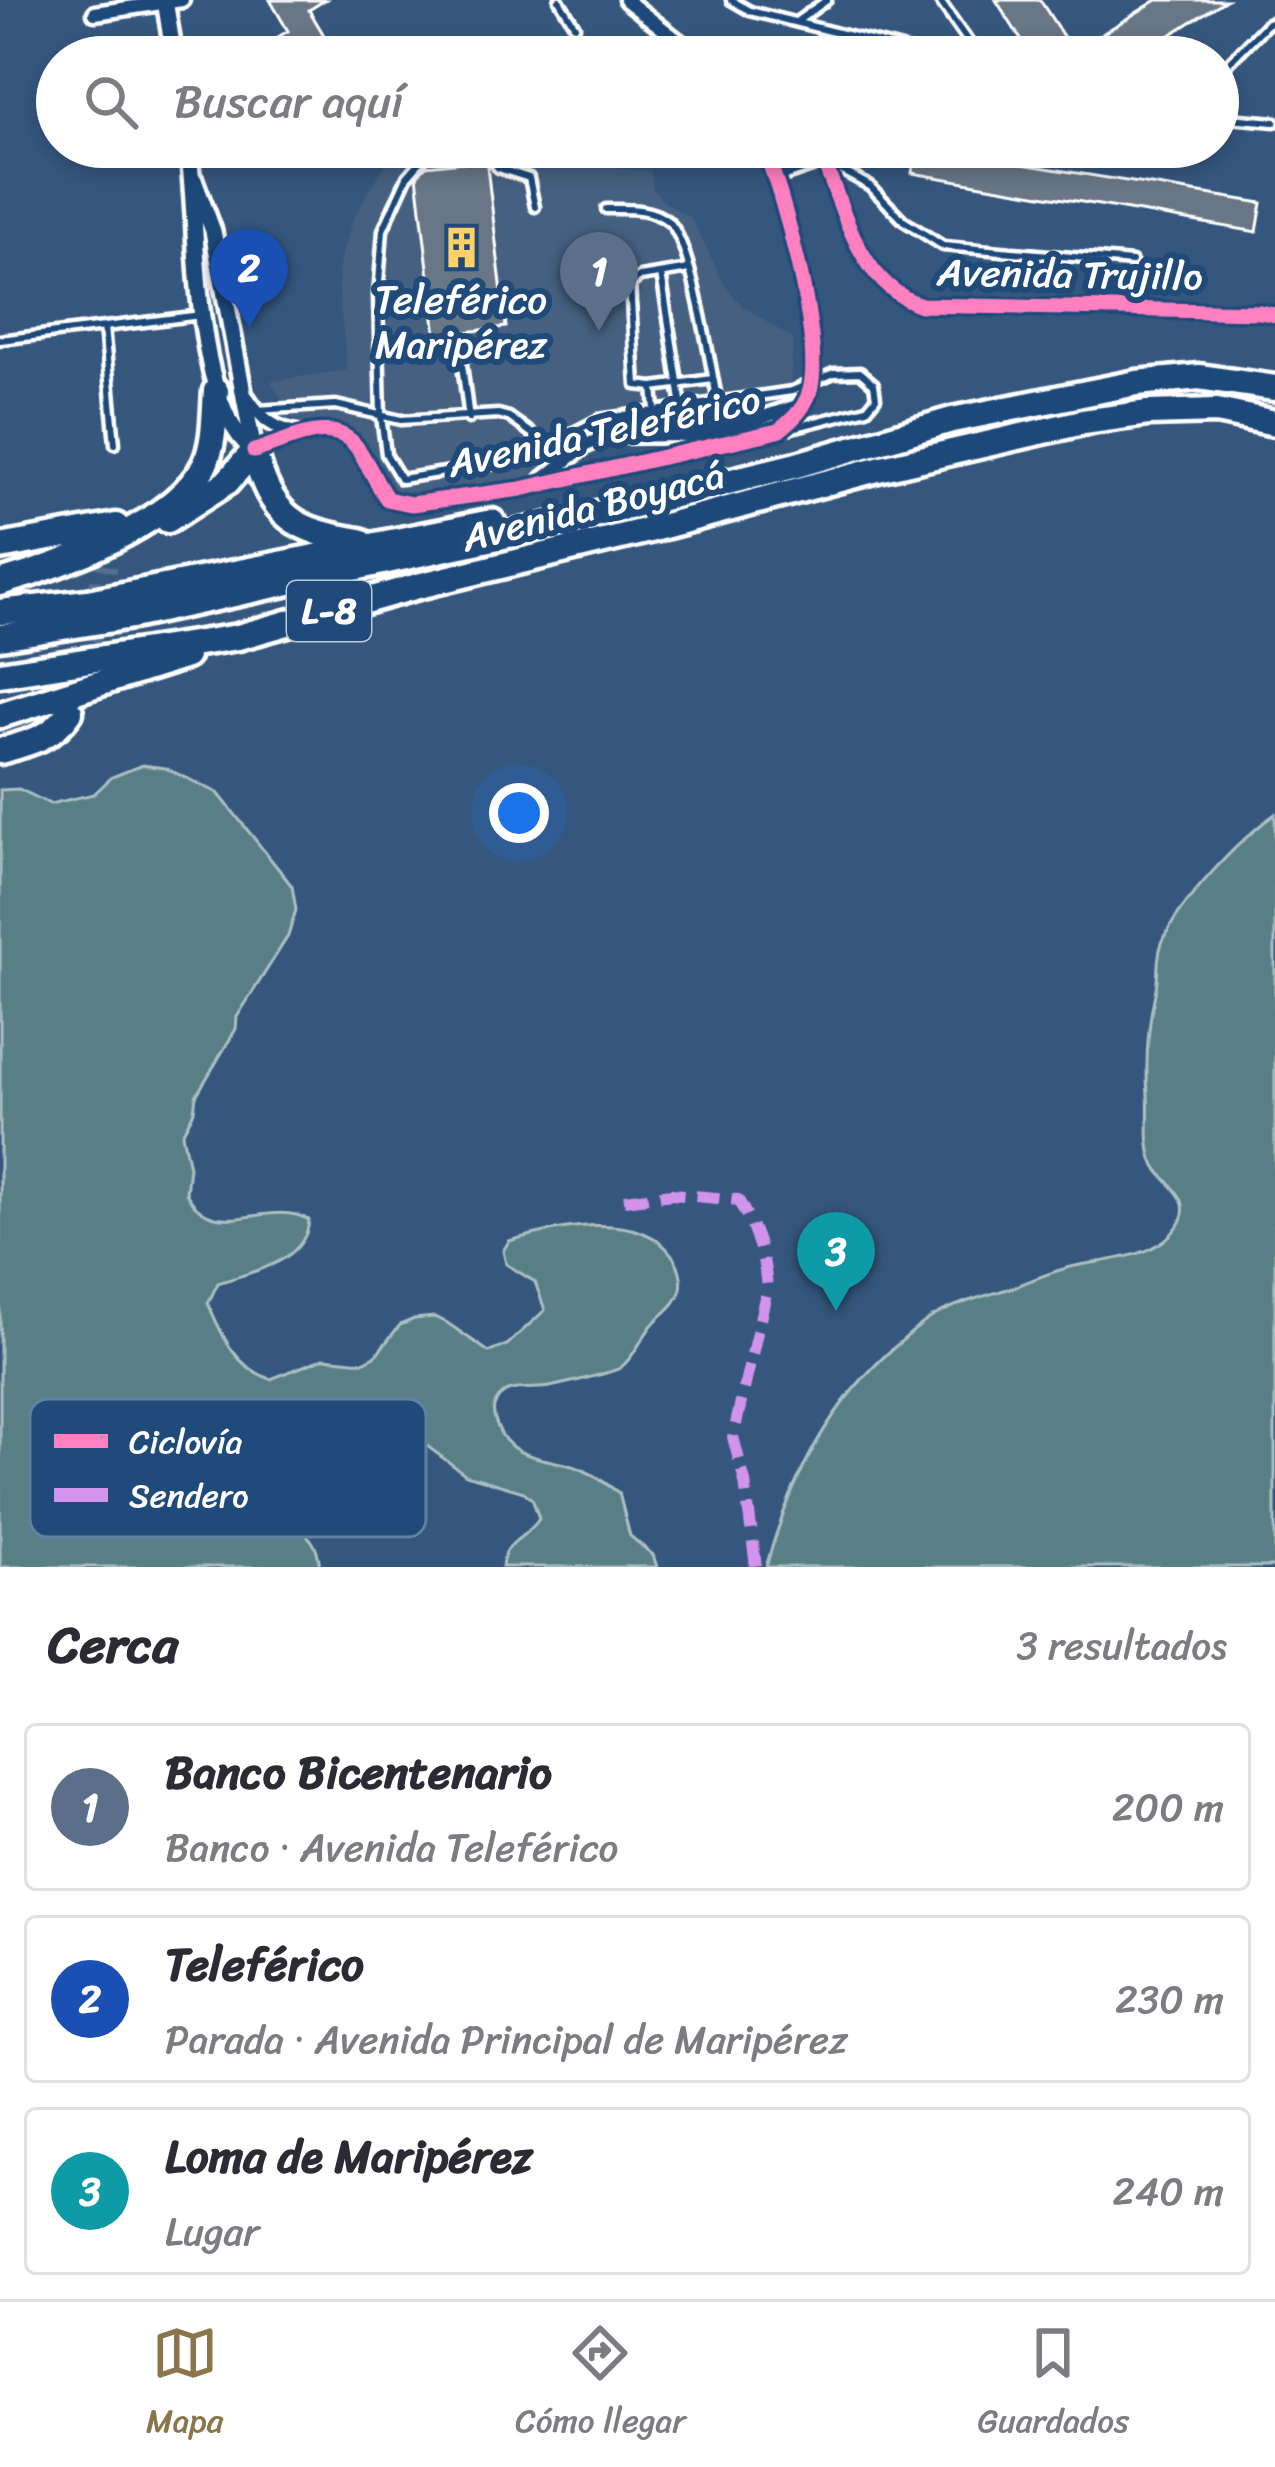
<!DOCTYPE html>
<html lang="es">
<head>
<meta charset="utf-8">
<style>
	body { margin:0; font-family:Sriracha,sans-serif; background:#f2f2f3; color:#2b2b33 }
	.you { position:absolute; left:519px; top:813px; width:42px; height:42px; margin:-30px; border:9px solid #fff; border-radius:50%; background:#1a73e8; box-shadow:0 0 0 18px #1a73e833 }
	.badge { display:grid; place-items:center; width:78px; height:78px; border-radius:50%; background:#8a764a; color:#fff; font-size:39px; font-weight:700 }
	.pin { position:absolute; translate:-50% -99px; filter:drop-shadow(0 3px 6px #0008) }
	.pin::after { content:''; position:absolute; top:63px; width:42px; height:36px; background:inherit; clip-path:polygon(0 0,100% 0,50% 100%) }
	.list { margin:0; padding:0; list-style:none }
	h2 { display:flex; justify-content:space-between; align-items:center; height:156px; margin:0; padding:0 48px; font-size:51px }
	h2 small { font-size:39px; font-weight:400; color:#7c7c81 }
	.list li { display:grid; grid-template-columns:78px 1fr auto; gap:36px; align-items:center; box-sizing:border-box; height:168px; margin:0 24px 24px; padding:0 24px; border:3px solid #e1e1e2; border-radius:12px }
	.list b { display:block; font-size:45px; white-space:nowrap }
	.list p { margin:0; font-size:39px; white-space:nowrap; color:#7c7c81 }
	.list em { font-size:39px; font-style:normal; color:#7c7c81 }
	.icon { flex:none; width:66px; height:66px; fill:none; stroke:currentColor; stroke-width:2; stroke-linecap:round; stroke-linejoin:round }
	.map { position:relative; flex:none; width:1275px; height:1567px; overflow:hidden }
	.search { position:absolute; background:#fff; box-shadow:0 6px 18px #0003; left:36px; right:36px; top:36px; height:132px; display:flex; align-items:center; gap:30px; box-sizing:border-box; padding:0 42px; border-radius:66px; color:#7c7c81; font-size:45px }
	.sheet { height:732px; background:#fff }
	nav { display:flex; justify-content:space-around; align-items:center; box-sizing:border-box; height:168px; border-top:3px solid #e1e1e2; background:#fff; font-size:33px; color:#7c7c81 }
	nav a { display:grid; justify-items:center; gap:6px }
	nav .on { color:#8a764a }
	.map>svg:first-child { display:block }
	.built { fill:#446080 }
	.green { fill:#587f86; stroke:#acbfc2; stroke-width:3 }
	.building { fill:#677686; stroke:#fff; stroke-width:3 }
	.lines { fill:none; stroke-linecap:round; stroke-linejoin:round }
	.motorway-tunnel { stroke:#537091; stroke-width:24; stroke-dasharray:24 12; stroke-linecap:butt }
	.service-casing { stroke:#fff; stroke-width:15 }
	.minor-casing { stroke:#fff; stroke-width:21 }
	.tertiary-casing { stroke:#fff; stroke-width:24 }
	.motorway-casing { stroke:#fff; stroke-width:33 }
	.service { stroke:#1f4a7a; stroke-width:6 }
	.minor { stroke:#1f4a7a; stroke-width:12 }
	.tertiary { stroke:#1f4a7a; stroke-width:15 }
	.motorway { stroke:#1f4a7a; stroke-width:24 }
	.quiet { stroke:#d193ec; stroke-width:12; stroke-dasharray:24 12; stroke-linecap:butt }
	.cycleway-casing { stroke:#1f4a7a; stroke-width:22 }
	.cycleway { stroke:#ff80c0; stroke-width:15 }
	.labels { text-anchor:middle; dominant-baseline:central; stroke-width:12; stroke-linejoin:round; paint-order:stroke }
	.shield { fill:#1f4a7a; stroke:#bcc9d7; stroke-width:3 }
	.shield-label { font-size:36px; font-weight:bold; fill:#fff }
	.street-label { font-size:39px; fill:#fff; stroke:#1f4a7a }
	.poi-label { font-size:39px; fill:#fff; stroke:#1f4a7a }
	.key { fill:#1f4a7a; stroke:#6280a2; stroke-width:3 }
	.key-label { font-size:33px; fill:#fff }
</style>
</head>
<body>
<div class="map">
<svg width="1275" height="1567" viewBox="0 0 1275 1567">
	<rect width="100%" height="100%" fill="#35577e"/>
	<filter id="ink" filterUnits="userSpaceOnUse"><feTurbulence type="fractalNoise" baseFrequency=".00833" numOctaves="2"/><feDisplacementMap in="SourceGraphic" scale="24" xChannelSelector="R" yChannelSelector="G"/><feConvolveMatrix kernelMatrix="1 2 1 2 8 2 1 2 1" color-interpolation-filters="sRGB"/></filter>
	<g filter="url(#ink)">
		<!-- built -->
		<path class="built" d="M395 147H455L478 156 562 160 651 172 653 189 663 201 691 218 726 287 743 306 793 339 789 398 735 415 687 425 602 431 582 442 551 471 528 482 421 496 388 491 347 430 336 424 294 421 271 381 347 370 338 284 340 260 353 219Z"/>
		<!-- green -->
		<path class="green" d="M142 765 165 768 218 793 292 886 296 910 288 936 237 1017 236 1029 196 1096 194 1111 182 1134 189 1167 186 1193C215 1245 267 1197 309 1220 306 1263 251 1272 218 1283L208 1303C222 1335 234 1367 271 1379L324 1358 363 1362 375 1356 400 1325 414 1319 434 1317 446 1322 489 1352 507 1345 545 1310 535 1282 506 1264 503 1251 509 1241C555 1228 639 1208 672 1255 679 1264 683 1278 681 1289 677 1305 663 1313 653 1324 641 1338 634 1358 620 1368 614 1372 560 1385 550 1387 532 1391 501 1381 494 1407 492 1413 495 1419 497 1425 510 1463 550 1456 581 1469 594 1474 608 1485 619 1493L630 1536 653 1555 657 1567H502C504 1540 526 1539 539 1519L533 1500 524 1492 466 1475 427 1446 324 1415 279 1442 222 1462C206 1494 227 1517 254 1533 291 1524 316 1525 320 1567H0V790L19 789 50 804 94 794 112 777Z
			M1275 814V1567H766C791 1479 828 1404 898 1344 910 1334 920 1324 934 1316 957 1303 985 1296 1011 1288 1033 1280 1056 1269 1080 1265 1114 1259 1156 1257 1177 1227 1199 1195 1159 1183 1152 1159 1145 1137 1150 1117 1148 1095 1145 1058 1148 1024 1156 988 1159 973 1156 958 1162 943 1179 902 1240 839 1275 814Z"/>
		<!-- building -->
		<path class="building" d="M270 0H325L309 10 328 42 310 52 302 38 285 48 278 37 288 31Z
			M996 0H1040L1068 44 1046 57H1032Z
			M1157 0H1226L1135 57H1088L1081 47Z
			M917 147 1262 203 1257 232 912 173Z
			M482 160 487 166 506 327 465 332 458 326 451 333 436 335 417 176 426 166Z"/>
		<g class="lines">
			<!-- motorway-tunnel -->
			<path class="motorway-tunnel" d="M71 710 106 565"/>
			<defs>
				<path id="service" d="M559 0 575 26
					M731 0 750 11 934 57
					M939 0 979 57
					M796 22 827 0
					M1218 74 1268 23 1275 21
					M1218 117 1275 122
					M470 147 426 155 407 177 383 230 378 296 381 416 386 454 401 479 520 460 599 419 792 391 834 373 860 372 874 384 876 398 867 409 788 429
					M473 147 486 153 498 168 529 178 535 207
					M826 162 870 186 904 221 943 246 1132 262
					M606 209C628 209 651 207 669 222 691 240 711 369 718 403
					M661 274 682 407
					M104 327 115 444
					M458 333 469 419
					M0 340 201 315
					M653 387 713 379
					M655 409 653 387 636 385 630 284 640 277 689 269
					M257 410 336 405 401 420 498 414 509 417 548 445"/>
				<path id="minor" d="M626 0 699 57
					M95 13 182 0
					M809 147 823 160C846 214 860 285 921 305L1260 312 1275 315
					M776 176 823 160
					M247 397C262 420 275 430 302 434
					M254 451C287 442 334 413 358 449 369 465 376 483 387 499L411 504 521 489 778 431C794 419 807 406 811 386 821 337 784 194 763 147
					M543 479 586 445 608 436 686 435 736 426 803 404"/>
				<path id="tertiary" d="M165 0 174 57
					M188 147C200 225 189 401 254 451
					M194 180 213 231 254 451"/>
				<path id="motorway" d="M254 451C271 517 294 531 360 541
					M168 520 227 482 254 451
					M0 547 116 526
					M0 583C60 566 176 523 205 464 215 443 214 415 216 391
					M0 612 88 602 492 522
					M0 637 132 616 536 529 793 466 952 420 1137 383 1199 377 1275 388
					M0 674 238 637 418 586 653 529 878 469 1083 422 1148 413 1217 411 1275 423
					M0 715 186 656
					M0 751C29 743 52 738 70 712"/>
			</defs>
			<!-- service casing -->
			<use href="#service" class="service-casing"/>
			<!-- minor casing -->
			<use href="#minor" class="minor-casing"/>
			<!-- tertiary casing -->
			<use href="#tertiary" class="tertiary-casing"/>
			<!-- motorway casing -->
			<use href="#motorway" class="motorway-casing"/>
			<!-- service -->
			<use href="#service" class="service"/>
			<!-- minor -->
			<use href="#minor" class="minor"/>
			<!-- tertiary -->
			<use href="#tertiary" class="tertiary"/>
			<!-- motorway -->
			<use href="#motorway" class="motorway"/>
			<!-- quiet -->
			<path class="quiet" d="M624 1200 672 1194 738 1200C755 1229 765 1255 767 1289L733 1437 745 1482 756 1567"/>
			<defs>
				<path id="cycleway" d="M809 147 823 160C846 214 860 285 921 305L1260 312 1275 315
					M254 451C287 442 334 413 358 449 369 465 376 483 387 499L411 504 521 489 778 431C794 419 807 406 811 386 821 337 784 194 763 147"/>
			</defs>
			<!-- cycleway casing -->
			<use href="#cycleway" class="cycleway-casing"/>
			<!-- cycleway -->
			<use href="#cycleway" class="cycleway"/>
		</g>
	</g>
	<!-- icons -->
	<defs>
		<symbol id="building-bare" viewBox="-9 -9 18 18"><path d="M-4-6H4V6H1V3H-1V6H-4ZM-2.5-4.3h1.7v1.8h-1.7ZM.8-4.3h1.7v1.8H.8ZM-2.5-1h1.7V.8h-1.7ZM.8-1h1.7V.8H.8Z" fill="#ffd166" stroke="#1f4a7a" stroke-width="2.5" paint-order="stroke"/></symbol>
	</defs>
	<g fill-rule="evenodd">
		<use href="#building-bare" x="432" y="218" width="59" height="59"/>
	</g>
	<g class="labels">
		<!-- shield labels -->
		<rect class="shield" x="287" y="581" width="84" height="60" rx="9"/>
		<g class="shield-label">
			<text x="329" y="611">L-8</text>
		</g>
		<!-- street labels -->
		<g class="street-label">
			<text transform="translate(1070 274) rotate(1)">Avenida Trujillo</text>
			<text transform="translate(604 431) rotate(-12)">Avenida Teleférico</text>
			<text transform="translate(593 506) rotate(-14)">Avenida Boyacá</text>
		</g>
		<!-- poi labels -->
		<g class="poi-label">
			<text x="461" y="299">Teleférico<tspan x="461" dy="45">Maripérez</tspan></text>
		</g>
	</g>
	<!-- legend -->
	<rect x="30" y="1399" width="396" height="138" rx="18" class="key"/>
	<rect x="54" y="1434" width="54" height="14" fill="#ff80c0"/>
	<rect x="54" y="1488" width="54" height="14" fill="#d193ec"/>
	<g class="key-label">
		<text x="129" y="1453">Ciclovía</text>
		<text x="129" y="1507">Sendero</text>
	</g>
</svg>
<div class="you"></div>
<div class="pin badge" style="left:599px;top:331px;background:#5c6f8a">1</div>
<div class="pin badge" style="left:249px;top:328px;background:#1a4fb4">2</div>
<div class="pin badge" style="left:836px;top:1311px;background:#0f9aa8">3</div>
<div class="search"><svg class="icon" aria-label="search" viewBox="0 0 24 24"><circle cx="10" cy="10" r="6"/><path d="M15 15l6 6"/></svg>Buscar aquí</div>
</div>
<section class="sheet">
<h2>Cerca<small>3 resultados</small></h2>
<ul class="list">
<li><span class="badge" style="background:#5c6f8a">1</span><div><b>Banco Bicentenario</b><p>Banco · Avenida Teleférico</p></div><em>200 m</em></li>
<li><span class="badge" style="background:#1a4fb4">2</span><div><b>Teleférico</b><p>Parada · Avenida Principal de Maripérez</p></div><em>230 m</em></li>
<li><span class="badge" style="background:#0f9aa8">3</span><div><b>Loma de Maripérez</b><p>Lugar</p></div><em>240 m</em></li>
</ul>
</section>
<nav>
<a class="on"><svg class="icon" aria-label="map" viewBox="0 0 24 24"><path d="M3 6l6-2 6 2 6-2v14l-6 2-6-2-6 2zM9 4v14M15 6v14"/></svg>Mapa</a>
<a><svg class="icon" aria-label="directions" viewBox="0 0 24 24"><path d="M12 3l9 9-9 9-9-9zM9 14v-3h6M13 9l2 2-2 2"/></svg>Cómo llegar</a>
<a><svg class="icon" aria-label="saved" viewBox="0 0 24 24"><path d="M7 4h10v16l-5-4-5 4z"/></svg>Guardados</a>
</nav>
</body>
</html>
